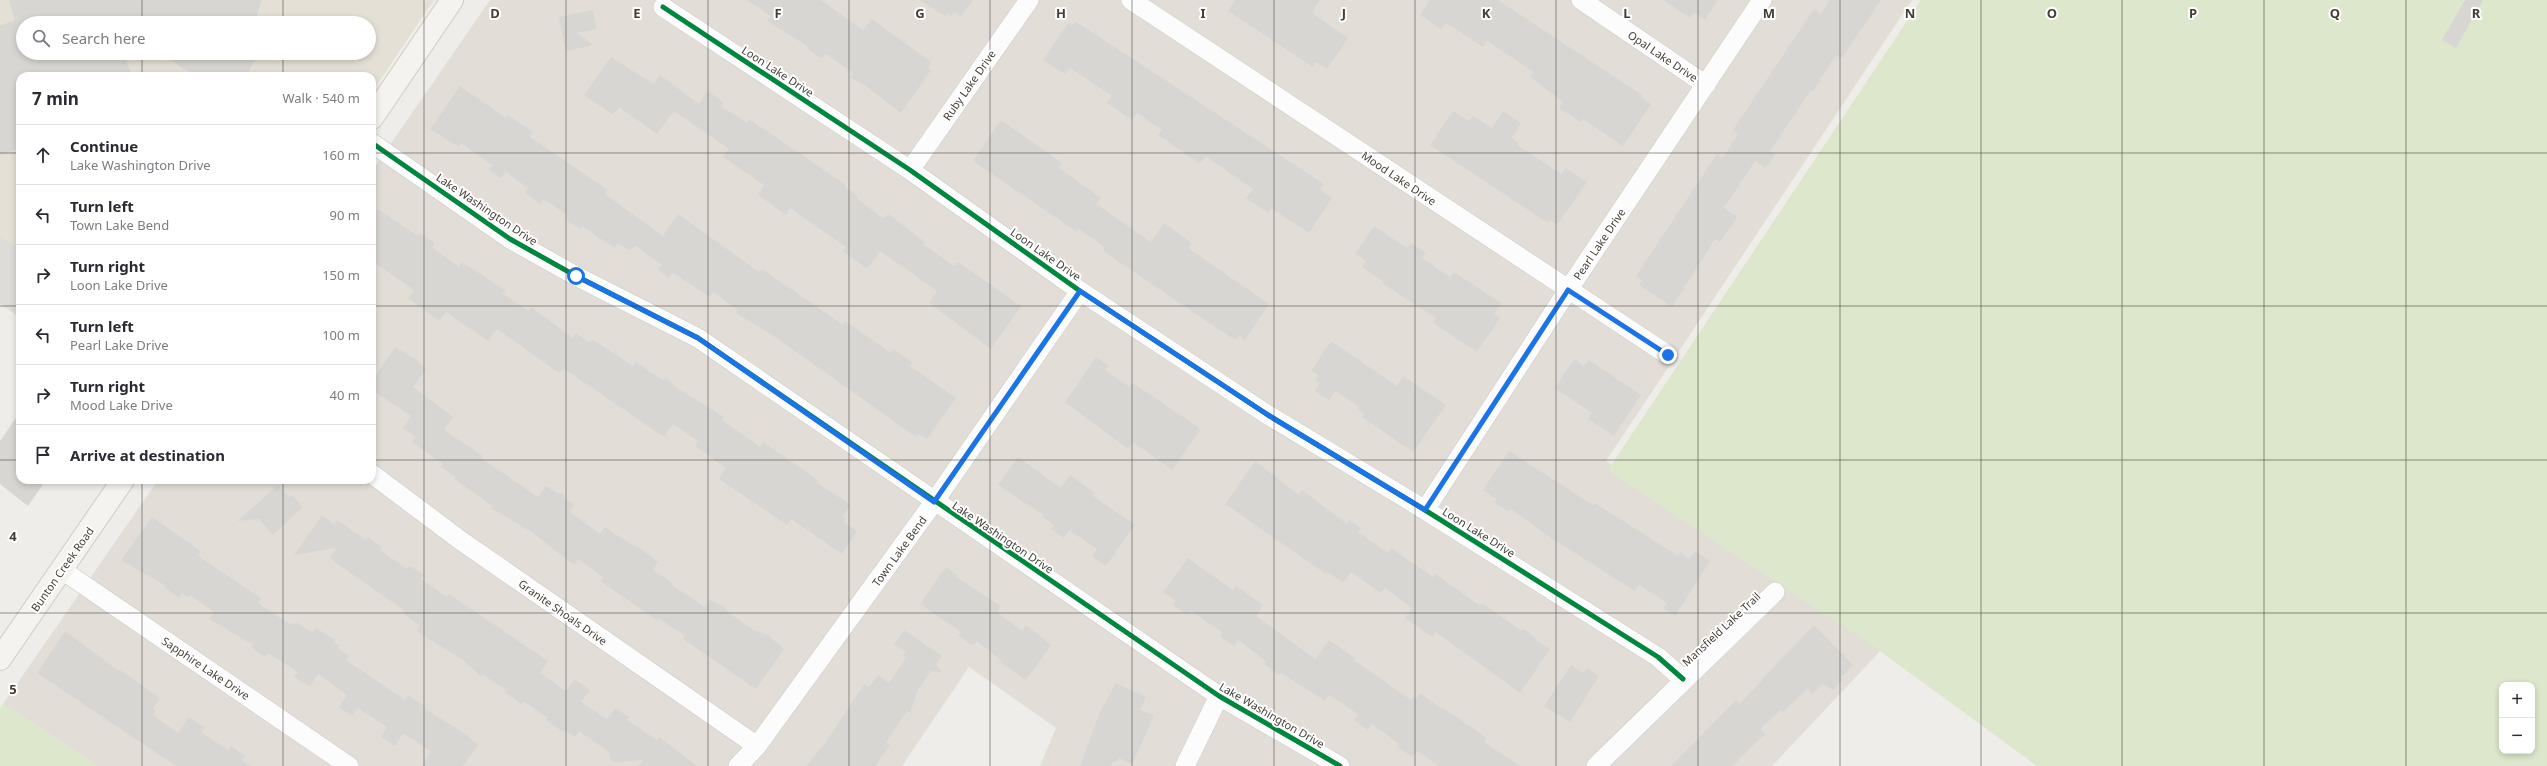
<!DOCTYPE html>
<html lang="en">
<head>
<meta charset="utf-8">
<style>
	body { margin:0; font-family:"Noto Sans",sans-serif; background:#f7f7f7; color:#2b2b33 }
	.controls { position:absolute; right:12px; bottom:12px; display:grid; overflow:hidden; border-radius:8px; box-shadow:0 2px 6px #0003 }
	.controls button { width:36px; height:36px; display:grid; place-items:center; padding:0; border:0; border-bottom:1px solid #e1e1e2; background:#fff; color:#2b2b33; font:20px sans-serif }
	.stop { position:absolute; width:12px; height:12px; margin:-9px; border:3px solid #1a73e8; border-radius:50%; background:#fff }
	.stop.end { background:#1a73e8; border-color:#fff; box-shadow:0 1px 4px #0008 }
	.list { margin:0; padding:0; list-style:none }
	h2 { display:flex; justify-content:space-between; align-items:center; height:52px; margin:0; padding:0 16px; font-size:17px }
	h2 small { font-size:13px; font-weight:400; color:#7c7c81 }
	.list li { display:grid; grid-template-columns:26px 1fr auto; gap:12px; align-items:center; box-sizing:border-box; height:60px; padding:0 16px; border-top:1px solid #e1e1e2 }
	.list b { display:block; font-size:15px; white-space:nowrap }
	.list p { margin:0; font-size:13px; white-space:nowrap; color:#7c7c81 }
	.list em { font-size:13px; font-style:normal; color:#7c7c81 }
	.icon { flex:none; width:22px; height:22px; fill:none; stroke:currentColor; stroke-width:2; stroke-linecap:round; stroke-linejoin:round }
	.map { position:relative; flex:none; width:2547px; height:766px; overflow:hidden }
	.search { position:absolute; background:#fff; box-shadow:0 2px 6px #0003; left:16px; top:16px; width:360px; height:44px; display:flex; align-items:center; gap:10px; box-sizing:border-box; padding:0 14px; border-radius:22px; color:#7c7c81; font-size:15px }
	.panel { position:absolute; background:#fff; box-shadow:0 2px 6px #0003; left:16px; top:72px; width:360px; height:412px; border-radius:12px }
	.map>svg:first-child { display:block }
	.residential { fill:#e2ded7 }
	.education { fill:#e4e0d5; fill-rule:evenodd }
	.green { fill:#dce7cb; fill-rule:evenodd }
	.parking { fill:#dedcd9 }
	.building { fill:#d8d6d2 }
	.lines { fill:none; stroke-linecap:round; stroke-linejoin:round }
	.street-casing { stroke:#cbc9c5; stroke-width:20 }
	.secondary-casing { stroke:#cfccc3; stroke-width:24 }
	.street { stroke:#fcfcfc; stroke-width:19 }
	.secondary { stroke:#f5f3ef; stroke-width:22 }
	.cycleway-casing { stroke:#fff; stroke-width:8 }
	.cycleway { stroke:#00873e; stroke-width:5 }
	.route { stroke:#1a73e8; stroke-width:5 }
	.grid { fill:none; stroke:#443e36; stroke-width:1; stroke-opacity:0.55 }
	.labels { text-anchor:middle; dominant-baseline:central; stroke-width:4; stroke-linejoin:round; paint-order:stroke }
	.street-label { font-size:11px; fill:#443e36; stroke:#fff }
	.grid-label { font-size:13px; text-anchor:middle; font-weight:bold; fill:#443e36; stroke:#fff; stroke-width:4; stroke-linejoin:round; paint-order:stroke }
</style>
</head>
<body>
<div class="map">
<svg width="2547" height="766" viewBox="0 0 2547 766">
	<rect width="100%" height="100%" fill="#eeede9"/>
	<!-- residential -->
	<path class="residential" d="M490 0H1912L1606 461 1884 647 1772 766H1040L1056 728 969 667 902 766H97L3 704 158 480H372V171Z"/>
	<!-- education -->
	<path class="education" d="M0 0H434L372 92V76H20V318L0 304ZM23 23H369V53H23Z"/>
	<!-- green -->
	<path class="green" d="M1921 0H2547V766H2037L1876 648 1608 470ZM2502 685H2532V751H2502Z
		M3 704 97 766H0V708Z"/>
	<!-- parking -->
	<path class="parking" d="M0 237 20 250V316L0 302Z"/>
	<!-- building -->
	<path class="building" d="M9 0H262L254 23H23V53H124L132 76H20V148L0 155V26L15 20Z
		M747 0H821L863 30 872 19 931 62 928 68 931 70 901 113 863 84 850 78 853 73 826 54 822 59 807 49 809 47 767 21 771 16Z
		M920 0H973L961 17 954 12 952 16 947 13 945 16Z
		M1235 0H1320L1312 13 1348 38 1327 69 1316 62 1313 67 1228 11Z
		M1430 0H1498L1642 95 1641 97 1651 104 1623 146 1583 119 1581 122 1559 108 1563 102 1530 77 1534 72 1487 41 1483 47 1446 23 1441 29 1420 15Z
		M1663 0H1718L1705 20 1694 12 1690 18Z
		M1830 0H1881L1842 58 1836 55 1813 91 1811 90 1770 151 1775 155 1766 168 1755 161 1724 208 1737 217 1720 242 1715 239 1672 307 1639 285 1642 280 1636 276 1717 154 1723 158 1738 134 1733 130 1814 9 1821 14Z
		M2465 0H2483L2456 48 2442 40Z
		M593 10 597 29 577 33 594 45 566 51 559 17Z
		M1075 21 1324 184 1320 190 1332 198 1309 233 1271 208 1268 213 1246 198 1253 189 1207 157 1199 163 1158 135 1162 130 1137 113 1132 120 1107 103 1112 96 1070 68 1065 74 1043 60 1068 23 1072 25Z
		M159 53H259L246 76H195Z
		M611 57 654 84 660 75 699 104 708 91 724 103 721 106 747 123 749 119 846 185 845 187 858 196 856 198 884 219 888 214 925 242 923 244 954 266 958 262 1021 306 991 349 929 303 937 291 880 251 867 269 843 251 846 247 790 208 786 215 758 195 764 185 723 157 729 149 674 111 657 134 619 107 613 115 584 95Z
		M460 86 506 118 508 115 533 132 530 137 608 190 605 194 663 236 678 214 759 272 762 269 842 324 845 321 891 353 894 349 913 363 910 366 956 398 927 439 919 434 916 437 775 337 736 313 738 310 713 292 710 297 673 273 669 278 658 270 662 265 635 245 630 251 618 243 614 248 582 226 580 229 565 219 567 215 543 199 540 204 525 193 528 188 506 172 501 178 489 170 492 165 461 143 459 147 430 129Z
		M1453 111 1469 121 1473 116 1492 128 1503 111 1521 123 1512 138 1519 143 1517 145 1561 174 1565 168 1587 182 1557 225 1550 220 1548 223 1430 145Z
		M1001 120 1062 163 1059 168 1101 198 1096 204 1151 242 1164 223 1192 243 1188 248 1269 304 1245 340 1239 335 1236 339 1230 337 1103 251 1105 247 1079 229 1077 232 976 163 974 160Z
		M372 205 418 236 420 233 435 243 432 247 459 267 462 262 505 290 502 293 528 311 531 307 573 338 576 333 590 343 592 339 633 366 636 362 664 381 666 378 680 390 724 417 722 420 760 447 763 442 818 480 816 482 851 505 843 516 846 518 844 522 857 531 842 554 791 519 787 525 719 479 726 468 695 446 698 441 673 424 664 437 563 368 559 373 497 329 488 341 446 312 439 321 408 298 414 290 372 261Z
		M1374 226 1407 248 1411 243 1426 253 1422 258 1450 277 1454 272 1501 303 1494 314 1500 318 1477 352 1433 323 1436 318 1383 284 1384 282 1362 267 1366 261 1355 254Z
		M1331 341 1397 386 1403 376 1446 405 1413 452 1362 417 1364 414 1358 410 1359 407 1336 391 1329 400 1315 391 1320 383 1315 380 1318 375 1311 371Z
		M395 347 414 358 426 369 413 387 453 417 444 430 483 456 481 458 538 497 546 486 557 493H563L564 498 574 505 570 512 600 534 605 527 627 542 640 548 658 562 653 570 671 582 672 585 705 607 710 600 724 607 729 613 752 629 768 635 784 649 756 689 683 639 685 636 658 618 657 620 600 581 603 577 578 559 574 565 533 533 491 508 493 506 454 479 456 477 441 467 443 464 412 442 416 437 403 428 411 416 372 390V381Z
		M1096 357 1108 365 1105 370 1130 387 1133 383 1198 427 1200 431 1172 470 1133 442 1128 449 1065 402Z
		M1574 359 1584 366 1589 360 1641 395 1614 436 1588 419 1592 413 1555 388Z
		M20 412V480H46L28 506 0 484V441Z
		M1509 451 1593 505 1595 503 1678 556 1680 552 1689 559 1695 551 1710 561 1675 616 1663 608 1667 603 1639 585 1635 591 1551 538 1511 509 1509 512 1494 502 1497 499 1483 490Z
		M1018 457 1061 488 1070 475 1095 493 1093 496 1135 525 1106 566 1092 556 1097 549 1069 530 1064 538 1051 529 1054 525 1041 516 1043 515 998 485Z
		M1255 461 1299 495 1302 490 1347 524 1349 520 1361 528 1358 532 1388 553 1391 548 1433 577 1435 574 1479 605 1483 604 1522 631 1524 629 1537 639 1536 640 1550 649 1520 693 1436 632 1432 637 1405 618 1412 608 1385 588 1381 593 1351 572 1343 583 1328 572 1326 574 1225 504Z
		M278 485 289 497 292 495 303 507 273 535 259 519 237 521Z
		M322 515 334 524 337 520 366 540 368 537 382 547 380 550 407 569 410 566 424 575 421 579 447 597 449 594 548 661 540 673 566 691 574 679 590 690 581 702 607 719 615 708 629 717 627 720 657 740 659 737 697 766H638L643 760 615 762 610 759 609 752 579 731 575 737 564 730 563 732 546 720 548 718 523 701 521 704 504 692 506 690 483 675 480 676 463 660 416 631 420 625 403 614 405 611 329 558 336 548 294 555Z
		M152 517 201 551 198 555 201 558 261 598 258 603 289 624 298 623 312 633 316 628 335 640 333 642 340 646 338 648 349 656 346 660 405 700 408 695 425 706 424 708 467 735 478 745 463 766H422L431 752 403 733 395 746 381 737 387 727 358 708 352 716 339 707 347 695 318 674 310 687 294 677 298 672 268 653 265 657 252 648 253 645 209 619 214 612 190 595 188 597 182 593 179 598 164 587 166 586 121 560Z
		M1188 558 1233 590 1236 586 1263 605 1256 616 1315 659 1329 640 1355 658 1354 660 1411 700 1413 696 1416 699 1420 693 1441 708 1442 707 1487 738 1484 742 1520 766H1439L1417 751 1412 757 1397 746 1399 744 1372 724 1368 730 1354 720 1358 714 1329 695 1325 701 1281 673 1279 675 1264 664 1266 661 1238 640 1234 646 1220 636 1222 632 1191 611 1187 615 1173 605 1176 601 1163 592Z
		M946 567 957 575 956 577 1001 606 997 612 1022 631 1026 625 1051 645 1026 680 1000 662 1001 660 977 641 973 646 958 635 961 632 920 604Z
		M1814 625 1853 665 1840 678 1842 680 1833 690 1823 684 1812 694 1808 688 1783 712 1781 710 1760 729 1765 734 1732 766H1671L1736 700 1739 704 1762 681 1761 680Z
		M904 630 942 656 936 664 941 672 931 671 918 690 910 713 907 711 886 742 890 745 875 766H806L826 742 864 684 869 687 878 675 889 683 906 658 903 655 906 652 894 644Z
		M65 631 119 671 120 670 160 698 153 709 156 711 153 715 178 733 189 717 204 727 201 732 228 750 231 746 245 756 242 760 251 766H176L37 673Z
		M1571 665 1584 673 1587 668 1599 676 1570 722 1544 706Z
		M1116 683 1146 697 1140 710 1154 716 1132 764 1119 758 1117 762 1113 761 1111 766H1080L1100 712Z"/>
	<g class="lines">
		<defs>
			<path id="street" d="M1131 0 1668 355
				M1581 0 1706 85
				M663 7 910 170 1080 291 1268 415 1425 510 1658 657 1683 679
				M372 143 510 239 576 276 698 338 1219 696 1340 766
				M910 170 1029 0
				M372 474 460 540 757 746
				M1425 510 1568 290 1762 0
				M62 570 349 766
				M738 766 757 746 934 502 1080 291
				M1185 766 1219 696
				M1596 766 1775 592"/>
			<path id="secondary" d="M372 118 452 0
				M0 659 123 480"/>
		</defs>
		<!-- street casing -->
		<use href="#street" class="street-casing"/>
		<!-- secondary casing -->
		<use href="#secondary" class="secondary-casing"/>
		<!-- street -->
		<use href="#street" class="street"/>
		<!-- secondary -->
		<use href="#secondary" class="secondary"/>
		<defs>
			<path id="cycleway" d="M663 7 910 170 1080 291 1268 415 1425 510 1658 657 1683 679
				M372 143 510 239 576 276 698 338 1219 696 1340 766"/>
		</defs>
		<!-- cycleway casing -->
		<use href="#cycleway" class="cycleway-casing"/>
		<!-- cycleway -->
		<use href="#cycleway" class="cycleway"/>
	</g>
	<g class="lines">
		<!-- route -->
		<path class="route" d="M576 276 698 338 934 502 1080 291 1268 415 1425 510 1568 290 1668 355"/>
	</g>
	<!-- grid -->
	<path class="grid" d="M142 0V23M283 0V23M424 0V766M566 0V766M708 0V766M849 0V766M990 0V766M1132 0V766M1274 0V766M1415 0V766M1556 0V766M1698 0V766M1840 0V766M1981 0V766M2122 0V766M2264 0V766M2406 0V766M142 53V76M283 53V76M0 153H20M372 153H2547M0 306H20M372 306H2547M0 460H20M372 460H2547M142 480V766M283 480V766M0 613H2547"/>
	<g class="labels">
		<!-- street labels -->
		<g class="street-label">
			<text transform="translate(1663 56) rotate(34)">Opal Lake Drive</text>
			<text transform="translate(778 71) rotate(33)">Loon Lake Drive</text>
			<text transform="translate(969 85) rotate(-55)">Ruby Lake Drive</text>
			<text transform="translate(1399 178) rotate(34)">Mood Lake Drive</text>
			<text transform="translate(487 209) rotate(34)">Lake Washington Drive</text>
			<text transform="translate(1599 244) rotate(-56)">Pearl Lake Drive</text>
			<text transform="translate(1046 254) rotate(35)">Loon Lake Drive</text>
			<text transform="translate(1479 532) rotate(32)">Loon Lake Drive</text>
			<text transform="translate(1003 537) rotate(34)">Lake Washington Drive</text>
			<text transform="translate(899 551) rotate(-54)">Town Lake Bend</text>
			<text transform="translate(62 569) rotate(-55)">Bunton Creek Road</text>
			<text transform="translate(563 612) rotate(35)">Granite Shoals Drive</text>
			<text transform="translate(1721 629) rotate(-43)">Mansfield Lake Trail</text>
			<text transform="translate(206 668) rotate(34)">Sapphire Lake Drive</text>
			<text transform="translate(1272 715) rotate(30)">Lake Washington Drive</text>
		</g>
	</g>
	<g class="grid-label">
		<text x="495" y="18">D</text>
		<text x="637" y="18">E</text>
		<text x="778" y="18">F</text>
		<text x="920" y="18">G</text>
		<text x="1061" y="18">H</text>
		<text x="1203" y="18">I</text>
		<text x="1344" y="18">J</text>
		<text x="1486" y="18">K</text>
		<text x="1627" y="18">L</text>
		<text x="1769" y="18">M</text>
		<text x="1910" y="18">N</text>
		<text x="2052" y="18">O</text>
		<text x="2193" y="18">P</text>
		<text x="2335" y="18">Q</text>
		<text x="2476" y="18">R</text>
		<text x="13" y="541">4</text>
		<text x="13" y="694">5</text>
	</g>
</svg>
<div class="controls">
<button>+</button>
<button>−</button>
</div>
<div class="stop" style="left:576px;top:276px"></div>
<div class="stop end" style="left:1668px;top:355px"></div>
<div class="search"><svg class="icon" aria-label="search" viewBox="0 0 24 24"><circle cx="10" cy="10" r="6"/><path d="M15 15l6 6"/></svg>Search here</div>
<section class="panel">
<h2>7 min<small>Walk · 540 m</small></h2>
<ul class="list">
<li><svg class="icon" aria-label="ahead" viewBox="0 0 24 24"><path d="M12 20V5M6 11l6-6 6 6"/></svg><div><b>Continue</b><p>Lake Washington Drive</p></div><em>160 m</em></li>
<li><svg class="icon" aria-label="left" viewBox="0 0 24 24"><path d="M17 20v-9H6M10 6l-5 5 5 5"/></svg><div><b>Turn left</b><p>Town Lake Bend</p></div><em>90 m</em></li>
<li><svg class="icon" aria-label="right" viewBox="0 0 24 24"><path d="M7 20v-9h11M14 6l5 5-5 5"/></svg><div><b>Turn right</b><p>Loon Lake Drive</p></div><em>150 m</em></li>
<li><svg class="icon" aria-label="left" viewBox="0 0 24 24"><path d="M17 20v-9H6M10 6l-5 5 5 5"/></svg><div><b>Turn left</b><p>Pearl Lake Drive</p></div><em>100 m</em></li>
<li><svg class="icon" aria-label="right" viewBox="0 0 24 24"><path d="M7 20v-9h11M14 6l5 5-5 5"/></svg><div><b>Turn right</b><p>Mood Lake Drive</p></div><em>40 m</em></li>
<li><svg class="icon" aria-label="arrive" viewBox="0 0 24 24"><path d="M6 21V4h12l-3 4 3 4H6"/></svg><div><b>Arrive at destination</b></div></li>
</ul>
</section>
</div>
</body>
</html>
